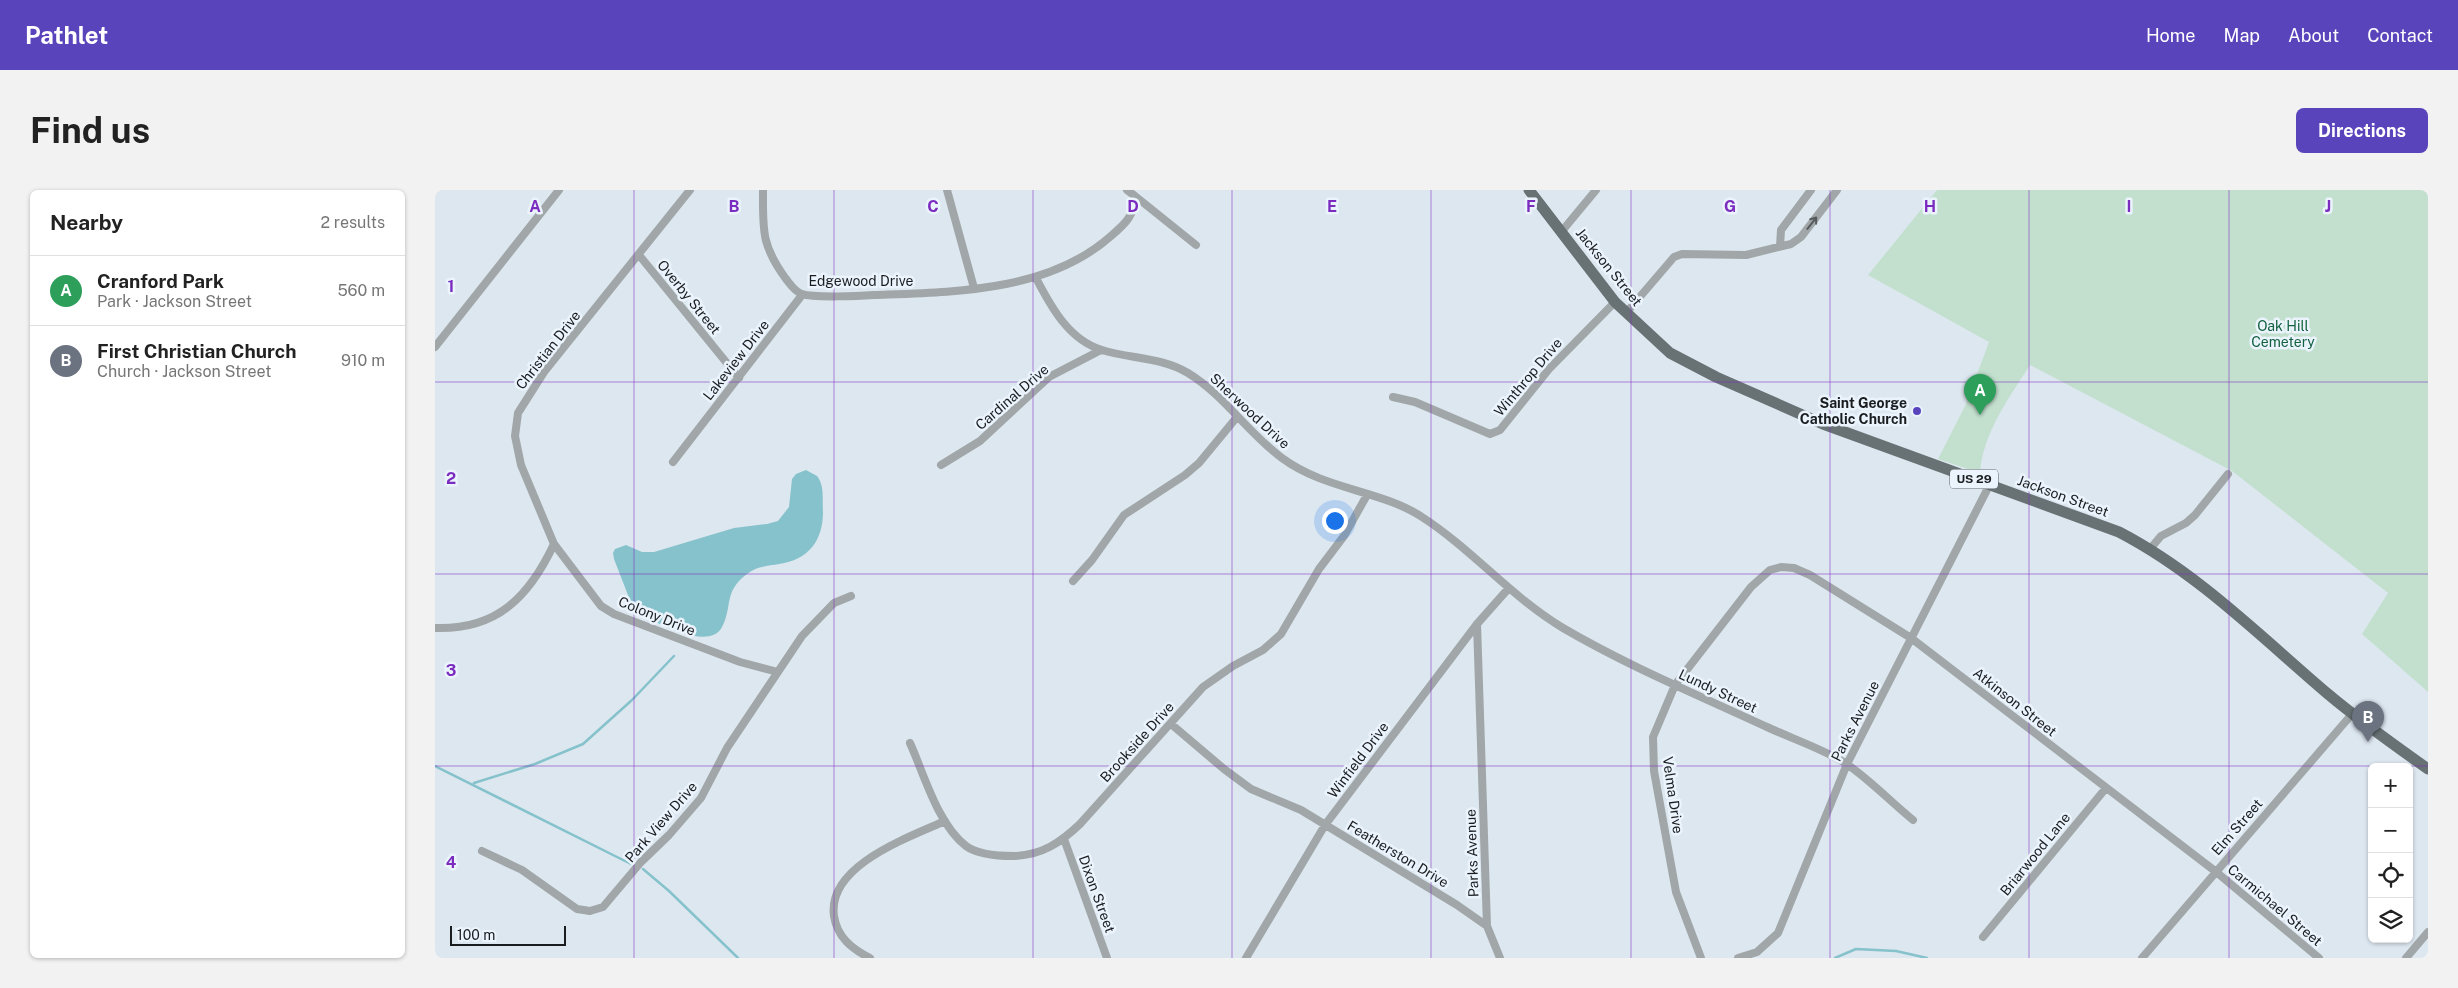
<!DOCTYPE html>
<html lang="en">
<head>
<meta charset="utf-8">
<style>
	body { margin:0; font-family:"Public Sans",sans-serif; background:#f2f2f2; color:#222 }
	.controls { position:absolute; right:15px; bottom:15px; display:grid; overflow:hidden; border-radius:8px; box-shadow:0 1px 4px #0004 }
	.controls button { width:45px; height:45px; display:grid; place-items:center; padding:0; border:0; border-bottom:1px solid #e0e0e0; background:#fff; color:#222; font:25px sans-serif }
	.scale { position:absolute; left:15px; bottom:12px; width:116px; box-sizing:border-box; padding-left:5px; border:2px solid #1a1d20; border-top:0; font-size:14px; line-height:18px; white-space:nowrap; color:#1a1d20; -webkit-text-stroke:4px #ebf4fd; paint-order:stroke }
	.you { position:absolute; left:899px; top:330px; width:18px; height:18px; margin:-12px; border:4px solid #fff; border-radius:50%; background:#1a73e8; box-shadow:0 0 0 8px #1a73e833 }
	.badge { display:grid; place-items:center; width:32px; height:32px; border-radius:50%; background:#5944bc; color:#fff; font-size:16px; font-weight:700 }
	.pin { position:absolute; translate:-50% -41px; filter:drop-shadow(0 1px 2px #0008) }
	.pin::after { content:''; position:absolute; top:26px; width:18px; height:15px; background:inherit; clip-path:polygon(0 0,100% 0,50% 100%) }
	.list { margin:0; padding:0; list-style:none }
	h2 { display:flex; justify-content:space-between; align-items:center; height:65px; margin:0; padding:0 20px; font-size:21px }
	h2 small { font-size:16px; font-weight:400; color:#767676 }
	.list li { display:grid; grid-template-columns:32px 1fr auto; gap:15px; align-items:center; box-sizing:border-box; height:70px; padding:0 20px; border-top:1px solid #e0e0e0 }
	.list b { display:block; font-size:19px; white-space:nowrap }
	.list p { margin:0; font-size:16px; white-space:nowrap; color:#767676 }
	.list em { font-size:16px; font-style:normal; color:#767676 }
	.icon { flex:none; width:28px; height:28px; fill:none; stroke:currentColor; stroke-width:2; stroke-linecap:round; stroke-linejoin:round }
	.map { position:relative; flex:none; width:1993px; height:768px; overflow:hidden; border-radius:8px }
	header { display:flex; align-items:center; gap:30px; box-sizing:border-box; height:70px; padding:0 25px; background:#5944bc; color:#fff }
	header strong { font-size:24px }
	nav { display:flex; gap:28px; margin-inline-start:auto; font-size:18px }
	.intro { display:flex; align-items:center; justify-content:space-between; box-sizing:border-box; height:120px; padding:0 30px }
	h1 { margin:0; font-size:35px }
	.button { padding:12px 22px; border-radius:8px; background:#5944bc; color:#fff; font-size:18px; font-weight:700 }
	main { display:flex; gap:30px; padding:0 30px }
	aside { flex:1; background:#fff; border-radius:8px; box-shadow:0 1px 4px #0004 }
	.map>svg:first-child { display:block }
	.green { fill:#c3e0cf }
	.water { fill:#86c2cb }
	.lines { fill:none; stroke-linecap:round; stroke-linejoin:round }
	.stream { stroke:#86c2cb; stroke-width:2.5 }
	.minor { stroke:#a1a7a8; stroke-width:8 }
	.primary { stroke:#687275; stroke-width:11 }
	.oneway { stroke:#575b5d }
	.grid { fill:none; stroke:#7b2cbf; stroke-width:1; stroke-opacity:0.55 }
	.poi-dot { fill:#5944bc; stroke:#ebf4fd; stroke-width:2 }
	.labels { text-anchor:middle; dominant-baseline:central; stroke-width:5; stroke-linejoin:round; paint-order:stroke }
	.shield { fill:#ebf4fd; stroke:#595e62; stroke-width:1 }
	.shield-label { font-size:12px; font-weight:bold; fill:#1a1d20 }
	.street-label { font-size:14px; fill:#1a1d20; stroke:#ebf4fd }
	.park-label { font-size:14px; fill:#146240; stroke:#ebf4fd }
	.poi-label { font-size:14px; font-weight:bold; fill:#1a1d20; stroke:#ebf4fd; text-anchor:end }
	.grid-label { font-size:16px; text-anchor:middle; font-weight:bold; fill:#7b2cbf; stroke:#ebf4fd; stroke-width:5; stroke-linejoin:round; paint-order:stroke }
</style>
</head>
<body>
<header>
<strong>Pathlet</strong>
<nav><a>Home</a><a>Map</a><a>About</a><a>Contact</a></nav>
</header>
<div class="intro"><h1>Find us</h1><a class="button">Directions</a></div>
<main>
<aside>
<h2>Nearby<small>2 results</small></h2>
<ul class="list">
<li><span class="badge" style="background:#2e9e5b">A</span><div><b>Cranford Park</b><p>Park · Jackson Street</p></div><em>560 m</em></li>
<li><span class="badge" style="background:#6b7280">B</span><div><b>First Christian Church</b><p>Church · Jackson Street</p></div><em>910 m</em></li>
</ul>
</aside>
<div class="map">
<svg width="1993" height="768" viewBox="0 0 1993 768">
	<rect width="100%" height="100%" fill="#dde7f0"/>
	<!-- green -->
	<path class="green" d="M1502 0H1993V502L1927 444 1953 403 1797 281 1595 175C1574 208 1548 243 1545 283L1503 269 1530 216 1554 152 1433 85Z"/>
	<!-- water -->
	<path class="water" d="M371 280 382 286C390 296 387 310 388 322 388 351 373 370 344 374 333 376 322 376 312 384 288 402 298 416 287 437 274 463 213 430 198 418L179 369 178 363 180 359 191 355 207 362H219L299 338 332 334 343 331 354 317 357 289 361 284Z"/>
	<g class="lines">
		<!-- stream -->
		<path class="stream" d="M0 576 196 674
			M39 593 100 574 148 554 197 510 239 466
			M208 679 234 701 303 768
			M1400 768 1421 759 1461 761 1492 768"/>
		<!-- minor -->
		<path class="minor" d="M328 0C328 40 326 55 351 89 355 94 360 102 367 104 378 108 425 106 439 105 519 102 613 102 676 46 690 34 700 25 700 6L692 0
			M512 0 539 98
			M700 6 761 55
			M1127 41 1161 0
			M1345 56 1346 40 1376 0
			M204 65 304 188
			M601 88C616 117 634 150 667 160 696 169 726 167 753 183 789 205 813 243 847 268 890 300 946 300 987 327 1038 360 1076 407 1128 438 1193 476 1263 505 1332 537 1355 548 1394 561 1413 575 1436 591 1456 612 1478 630
			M1191 123 1239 67 1247 64 1311 65 1356 54 1366 47 1402 0
			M0 157 124 0
			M958 207 980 212 1055 244 1065 240 1114 179 1180 112
			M238 272 367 105
			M506 275 545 251 614 187 666 160
			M119 354 166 416 179 424 305 472 343 482
			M1715 359 1726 346 1751 333 1760 325 1793 284
			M638 391 657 370 689 325 750 285 764 273 802 227
			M1042 434 1052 736 1065 768
			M0 438C62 440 94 407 119 354L86 275 80 246 83 223 109 182 255 0
			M736 534 789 579 816 599 866 620 1022 715 1052 736
			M475 553C489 584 503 635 531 656 543 665 564 666 579 666 607 665 625 653 645 634L768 497 798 476 828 460 846 444 884 379 909 346 932 305
			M629 649 672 768
			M47 661 87 680 142 719 155 721 168 717 206 672 234 645 266 608 292 558 367 446 399 413 416 406
			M1548 747 1671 598
			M435 768C417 759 402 747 399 726 392 676 472 648 510 631
			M811 768 890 635 1042 434 1073 399
			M1266 768 1241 702 1219 581 1218 547 1240 495 1316 397 1335 380 1346 377 1359 378 1375 385 1476 448 1780 681 1884 768
			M1303 768 1322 762 1343 743 1412 574 1555 294
			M1707 768 1917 524
			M1971 768 1993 742"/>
		<!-- primary -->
		<path class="primary" d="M1094 0 1180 112 1235 163 1281 187 1388 234 1684 342C1763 383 1826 447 1893 504 1925 531 1959 555 1993 579"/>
	</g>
	<!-- one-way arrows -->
	<defs><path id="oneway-shaft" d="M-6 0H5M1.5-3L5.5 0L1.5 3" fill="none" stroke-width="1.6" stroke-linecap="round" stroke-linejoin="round" transform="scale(1.25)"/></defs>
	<use class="oneway" href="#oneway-shaft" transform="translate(1377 33) rotate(-52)"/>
	<!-- grid -->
	<path class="grid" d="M199 0V768M399 0V768M598 0V768M797 0V768M996 0V768M1196 0V768M1395 0V768M1594 0V768M1794 0V768M0 192H1993M0 384H1993M0 576H1993"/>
	<!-- markers -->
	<circle class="poi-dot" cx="1482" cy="221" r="5"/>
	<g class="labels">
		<!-- shield labels -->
		<rect class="shield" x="1515" y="279.5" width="48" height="19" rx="4"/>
		<g class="shield-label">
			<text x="1539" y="289">US 29</text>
		</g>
		<!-- street labels -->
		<g class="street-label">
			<text transform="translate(1174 77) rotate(51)">Jackson Street</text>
			<text x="426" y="91">Edgewood Drive</text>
			<text transform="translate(254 107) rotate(51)">Overby Street</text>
			<text transform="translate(113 160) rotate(-52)">Christian Drive</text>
			<text transform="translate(301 170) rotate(-52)">Lakeview Drive</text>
			<text transform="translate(1093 187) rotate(-50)">Winthrop Drive</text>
			<text transform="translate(577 207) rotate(-41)">Cardinal Drive</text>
			<text transform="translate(815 221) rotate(43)">Sherwood Drive</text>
			<text transform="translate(1628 306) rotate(20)">Jackson Street</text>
			<text transform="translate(222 426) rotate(22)">Colony Drive</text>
			<text transform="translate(1283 501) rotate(25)">Lundy Street</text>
			<text transform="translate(1580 512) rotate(38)">Atkinson Street</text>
			<text transform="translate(1420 531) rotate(-63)">Parks Avenue</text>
			<text transform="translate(702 552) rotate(-48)">Brookside Drive</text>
			<text transform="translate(923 570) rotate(-53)">Winfield Drive</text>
			<text transform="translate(1238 605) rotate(82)">Velma Drive</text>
			<text transform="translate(226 632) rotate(-49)">Park View Drive</text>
			<text transform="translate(1802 637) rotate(-49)">Elm Street</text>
			<text transform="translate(1037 663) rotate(-92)">Parks Avenue</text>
			<text transform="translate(963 664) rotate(31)">Featherston Drive</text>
			<text transform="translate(1600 664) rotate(-51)">Briarwood Lane</text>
			<text transform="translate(662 704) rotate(70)">Dixon Street</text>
			<text transform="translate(1840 715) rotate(40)">Carmichael Street</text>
		</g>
		<!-- park labels -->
		<g class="park-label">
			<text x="1848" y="136">Oak Hill<tspan x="1848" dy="16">Cemetery</tspan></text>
		</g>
		<!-- poi labels -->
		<g class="poi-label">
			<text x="1472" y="213">Saint George<tspan x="1472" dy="16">Catholic Church</tspan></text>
		</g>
	</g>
	<g class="grid-label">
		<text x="100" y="22">A</text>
		<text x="299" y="22">B</text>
		<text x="498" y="22">C</text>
		<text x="698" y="22">D</text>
		<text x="897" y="22">E</text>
		<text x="1096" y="22">F</text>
		<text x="1295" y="22">G</text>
		<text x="1495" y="22">H</text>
		<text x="1694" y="22">I</text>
		<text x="1893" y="22">J</text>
		<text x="16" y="102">1</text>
		<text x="16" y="294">2</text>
		<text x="16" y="486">3</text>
		<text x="16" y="678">4</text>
	</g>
</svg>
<div class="controls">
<button>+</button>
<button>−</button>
<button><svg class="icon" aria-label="locate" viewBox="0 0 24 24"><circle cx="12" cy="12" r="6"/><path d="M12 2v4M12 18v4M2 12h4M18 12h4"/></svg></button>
<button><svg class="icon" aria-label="layers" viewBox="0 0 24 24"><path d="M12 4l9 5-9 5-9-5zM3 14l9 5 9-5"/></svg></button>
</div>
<div class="scale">100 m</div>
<div class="you"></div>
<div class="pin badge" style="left:1545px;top:225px;background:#2e9e5b">A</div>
<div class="pin badge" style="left:1933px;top:552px;background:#6b7280">B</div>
</div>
</main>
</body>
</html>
